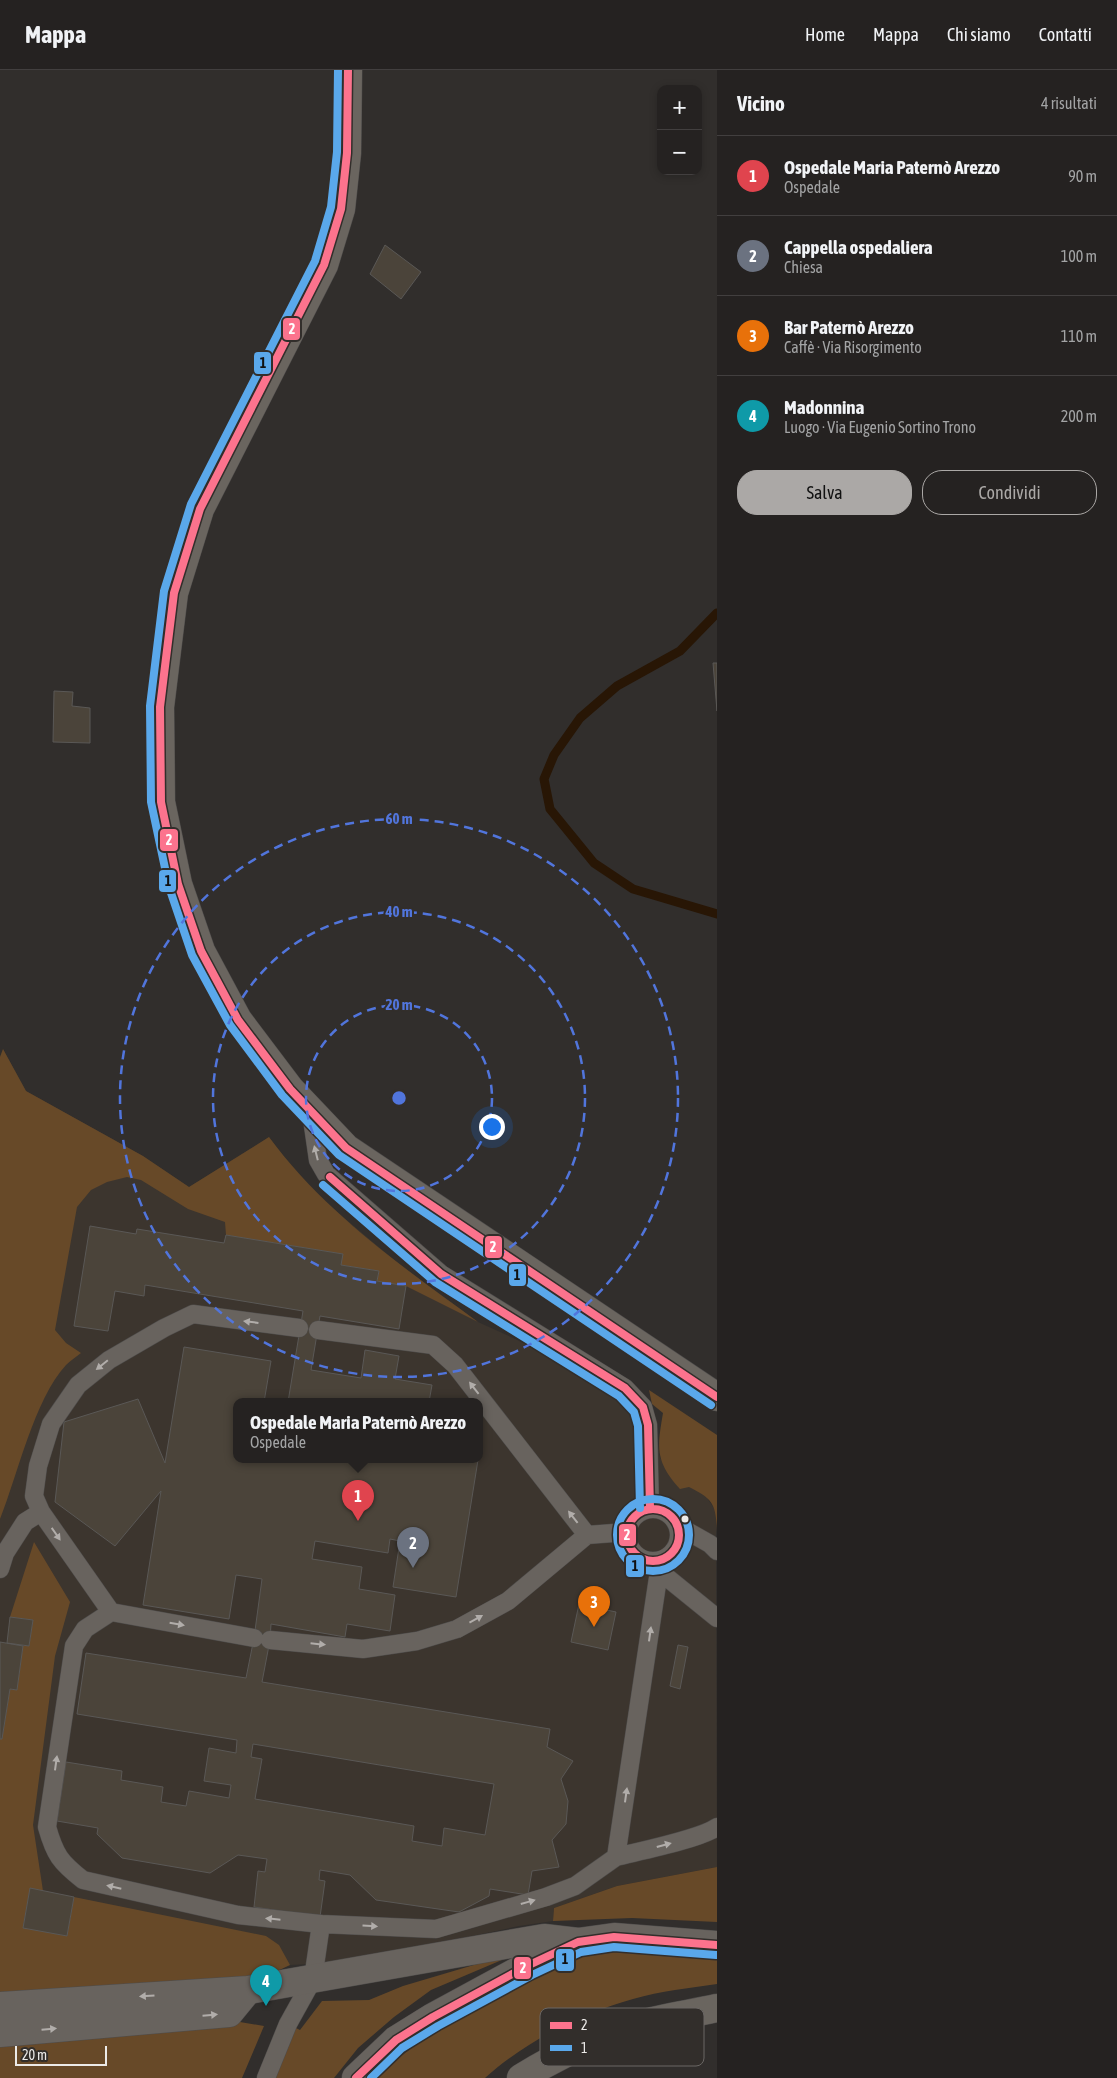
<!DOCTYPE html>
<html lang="it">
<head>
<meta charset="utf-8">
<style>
	body { margin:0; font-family:"Asap Condensed",sans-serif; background:#312f2e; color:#f1f3f6 }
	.controls { position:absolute; right:15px; top:15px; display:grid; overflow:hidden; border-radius:10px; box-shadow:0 2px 8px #0003 }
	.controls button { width:45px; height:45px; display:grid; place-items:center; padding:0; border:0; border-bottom:1px solid #423f3f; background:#252221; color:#f1f3f6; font:25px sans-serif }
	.scale { position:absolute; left:15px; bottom:12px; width:92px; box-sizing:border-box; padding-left:5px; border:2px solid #eceae8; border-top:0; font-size:14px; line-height:18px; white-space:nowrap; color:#eceae8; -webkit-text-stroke:4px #322e2b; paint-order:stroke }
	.you { position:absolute; left:491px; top:1056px; width:18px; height:18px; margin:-12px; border:4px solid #fff; border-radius:50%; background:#1a73e8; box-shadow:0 0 0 8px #1a73e833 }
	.badge { display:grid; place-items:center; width:32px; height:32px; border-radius:50%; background:#aba8a6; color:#fff; font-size:16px; font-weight:700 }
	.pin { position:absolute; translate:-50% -41px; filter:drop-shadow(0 1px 2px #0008) }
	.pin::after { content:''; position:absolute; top:26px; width:18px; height:15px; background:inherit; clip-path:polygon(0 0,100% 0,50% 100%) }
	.popup { position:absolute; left:233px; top:1328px; width:250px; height:65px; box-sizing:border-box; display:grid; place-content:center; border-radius:10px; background:#252221; filter:drop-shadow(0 1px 4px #0005); font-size:16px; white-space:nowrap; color:#a3a4a5 }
	.popup b { font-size:19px; color:#f1f3f6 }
	.popup::after { content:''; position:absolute; left:50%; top:100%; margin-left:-10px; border:10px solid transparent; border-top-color:#252221 }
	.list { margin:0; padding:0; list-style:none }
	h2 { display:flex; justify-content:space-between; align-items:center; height:65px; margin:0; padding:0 20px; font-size:21px }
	h2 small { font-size:16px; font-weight:400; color:#a3a4a5 }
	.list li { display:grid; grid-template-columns:32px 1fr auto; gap:15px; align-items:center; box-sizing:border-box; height:80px; padding:0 20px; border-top:1px solid #423f3f }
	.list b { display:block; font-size:19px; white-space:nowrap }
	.list p { margin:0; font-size:16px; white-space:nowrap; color:#a3a4a5 }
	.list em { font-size:16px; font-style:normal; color:#a3a4a5 }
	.actions { display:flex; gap:10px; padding:15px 20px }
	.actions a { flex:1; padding:11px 0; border:1px solid #aba8a6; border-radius:20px; text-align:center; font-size:18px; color:#aba8a6 }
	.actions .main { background:#aba8a6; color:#111 }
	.map { position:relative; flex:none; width:717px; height:2008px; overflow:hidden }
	header { display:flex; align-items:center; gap:30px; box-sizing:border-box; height:70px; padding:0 25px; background:#252221; border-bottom:1px solid #423f3f }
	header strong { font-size:24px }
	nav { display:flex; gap:28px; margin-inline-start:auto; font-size:18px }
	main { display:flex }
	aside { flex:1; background:#252221 }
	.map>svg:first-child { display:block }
	.built { fill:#3c352e; fill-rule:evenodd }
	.green { fill:#674928 }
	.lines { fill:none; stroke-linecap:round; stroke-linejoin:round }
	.stream { stroke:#281605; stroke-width:9 }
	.building { fill:#4b443a; stroke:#5a5856; fill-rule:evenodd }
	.service-casing { stroke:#4e4c4b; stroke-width:19 }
	.minor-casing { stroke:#4e4c4b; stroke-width:29 }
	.secondary-casing { stroke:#4e4c4b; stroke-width:29 }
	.service { stroke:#68635e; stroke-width:18 }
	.minor { stroke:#68635e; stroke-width:28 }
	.secondary { stroke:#6a655f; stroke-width:28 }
	.bus-1-casing { stroke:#322e2b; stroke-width:11 }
	.bus-2-casing { stroke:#322e2b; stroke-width:11 }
	.bus-1 { stroke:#fc738d; stroke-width:8 }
	.bus-2 { stroke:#5aa8eb; stroke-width:8 }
	.oneway { fill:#b1adaa }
	.ring { fill:none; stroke:#5175dc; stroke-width:2.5; stroke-dasharray:9 6 }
	.bus-dot { fill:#eceae8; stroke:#322e2b; stroke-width:2 }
	.key { fill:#322e2b; stroke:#6a6664; stroke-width:1 }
	.key-label { font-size:14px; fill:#eceae8 }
	.centre { fill:#5175dc; stroke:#322e2b; stroke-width:2.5 }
	.ring-label { font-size:15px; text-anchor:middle; font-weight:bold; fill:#5175dc; stroke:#322e2b; stroke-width:4; stroke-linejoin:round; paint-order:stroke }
	.line-badge { stroke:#322e2b; stroke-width:2 }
	.badge-label { font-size:14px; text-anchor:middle; font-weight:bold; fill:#fff }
	.pale-badge-label { font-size:14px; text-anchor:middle; font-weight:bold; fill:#111 }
</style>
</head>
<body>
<header>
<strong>Mappa</strong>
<nav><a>Home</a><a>Mappa</a><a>Chi siamo</a><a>Contatti</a></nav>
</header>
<main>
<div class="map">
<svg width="717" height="2008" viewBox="0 0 717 2008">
	<rect width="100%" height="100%" fill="#312e2c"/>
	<!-- built -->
	<path class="built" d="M3 979 26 1021 143 1086 189 1117 269 1067 288 1093 323 1130 399 1194 478 1252 546 1283 618 1329 636 1344 658 1373 660 1388 689 1416 705 1425 716 1441 717 1797 617 1816 554 1838 553 1851 519 1856 351 1892 290 1895 258 1910 0 1923V987ZM237 1332H479V1390H237Z"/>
	<!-- green -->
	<path class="green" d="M3 979 26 1021 143 1086 189 1117 269 1067C325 1143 403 1197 478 1252L406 1216 377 1211 379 1201 341 1195 342 1184 226 1165 225 1152 188 1139 141 1110 127 1107 107 1112 91 1120 77 1137 55 1260 66 1273 81 1283C76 1287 70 1291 66 1295 34 1330 18 1404 0 1449V987Z
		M649 1320 717 1365V1462C716 1434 713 1429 689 1417L680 1419C655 1391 657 1378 663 1343L652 1334Z
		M34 1472 70 1532 55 1586 33 1755 43 1821 30 1819 23 1857 67 1866 74 1827 266 1866 279 1875 290 1895 258 1910 0 1923V1669H2L10 1619 17 1620 23 1576H29L33 1550 10 1547Z
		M717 1797V1852L632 1848 553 1851 554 1838 617 1816Z
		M528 1879 431 1920 394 1947 358 1978 334 2008H274L294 1957 300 1960 322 1931 369 1930 403 1916Z
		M613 1881 717 1888V1914C689 1918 661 1921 633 1929 580 1944 526 1971 485 2008H374L379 2002 420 1972 528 1910 563 1893 586 1886Z
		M240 1952 264 1956 242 2008H0V1975Z"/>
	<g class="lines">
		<!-- stream -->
		<path class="stream" d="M717 543 680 581 617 616 580 648 554 685 544 709 550 739 594 793 633 819 717 844"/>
	</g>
	<!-- building -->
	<path class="building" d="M385 175 421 202 401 229 370 204Z
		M713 593H717V641Z
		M54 621 73 622 72 636 90 638V673L53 672Z
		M90 1156 136 1164 137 1159 224 1173 226 1165 343 1184 341 1195 379 1201 377 1211 406 1216 399 1259 320 1246 311 1300 361 1308 365 1280 399 1286 395 1309 432 1315 429 1332H288L303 1241 145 1215 144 1226 115 1221 108 1261 74 1256Z
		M184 1277 271 1291 264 1332H237V1390H265L279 1392V1390H478L456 1527 393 1517 400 1471 390 1469 388 1483 315 1471 312 1489 362 1497 359 1519 395 1525 390 1561 347 1554 345 1567 271 1554 270 1570 262 1612 550 1659 547 1677 573 1691 561 1709 568 1731 566 1754 552 1770 559 1797 532 1801 528 1825 490 1819 489 1826 459 1842 376 1830 350 1805 320 1800 319 1810 325 1811 320 1847 254 1837 258 1801 265 1802 267 1789 238 1785 210 1803 122 1788 97 1764 98 1758 57 1751 66 1692 122 1701 121 1710 163 1717 161 1732 186 1736 189 1721 229 1728 231 1715 204 1711 209 1678 236 1683 237 1670 77 1644 86 1583 246 1608 254 1568 262 1509 236 1505 229 1549 143 1535 161 1421 115 1476 55 1432 64 1352 138 1329 165 1393ZM253 1674 494 1714 485 1765 444 1758 442 1776 412 1771 414 1756 255 1729 262 1689 251 1687Z
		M579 1534 616 1542 608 1580 571 1572Z
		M10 1547 33 1550 29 1576 7 1573Z
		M0 1572 23 1576 17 1620 10 1619 2 1669H0Z
		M678 1575 688 1577 680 1619 670 1616Z
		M30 1818 74 1827 67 1866 23 1858Z"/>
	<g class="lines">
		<defs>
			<path id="service" d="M311 1042 318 1090 326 1104 441 1204 625 1318 643 1337 648 1355 650 1438
				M627 1465a26 26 0 1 1 52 0a26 26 0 1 1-52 0Z
				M678 1456 710 1474 717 1481
				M587 1465 627 1462
				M0 1499 5 1483 25 1452 41 1442
				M659 1501 717 1548
				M111 1542 85 1559 74 1576 47 1757C55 1785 60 1792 83 1810L238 1845 321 1854 436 1859 546 1827 575 1816 616 1787 659 1501 655 1491
				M254 1568 111 1542 41 1442 34 1426 38 1396 51 1354 78 1315 109 1290 164 1258 193 1244 299 1258
				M270 1570 363 1579 417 1571 457 1559 508 1531 587 1465 455 1295 433 1275 318 1260
				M616 1787C640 1781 700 1769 717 1757
				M266 2008 288 1954 313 1909 321 1854"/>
			<path id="minor" d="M0 1936 248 1920 544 1868 578 1872 614 1867 717 1875
				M0 1963 229 1943 248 1920
				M356 2008 396 1970 433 1947 527 1896 578 1872"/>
			<path id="secondary" d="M348 0 347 83 341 139 324 195 200 439 174 523 160 637 161 732 178 814 201 881 238 950 290 1019 346 1078 717 1327
				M521 2008C558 1985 596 1967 638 1955 664 1947 691 1944 717 1938"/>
		</defs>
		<!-- service casing -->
		<use href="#service" class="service-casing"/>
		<!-- minor casing -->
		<use href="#minor" class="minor-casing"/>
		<!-- secondary casing -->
		<use href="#secondary" class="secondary-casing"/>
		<!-- service -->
		<use href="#service" class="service"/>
		<!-- minor -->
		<use href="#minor" class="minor"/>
		<!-- secondary -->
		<use href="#secondary" class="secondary"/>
		<defs>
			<path id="bus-1" d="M348 0 347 83 341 139 324 195 200 439 174 523 160 637 161 732 178 814 201 881 238 950 290 1019 346 1078 717 1327
				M330 1107 441 1204 625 1318 643 1337 648 1355 650 1438
				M627 1465a26 26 0 1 1 52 0a26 26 0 1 1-52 0Z
				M356 2008 396 1970 433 1947 527 1896 578 1872 614 1867 717 1875"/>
			<path id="bus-2" d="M338 0 337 82 331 137 315 191 191 434 164 521 150 636 151 732 169 817 192 885 230 955 282 1025 339 1085 711 1335
				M323 1115 435 1212 619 1326 634 1342 638 1356 640 1438
				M617 1465a36 36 0 1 1 72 0a36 36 0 1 1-72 0Z
				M371 2008 402 1978 438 1956 532 1905 581 1882 614 1877 716 1885"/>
		</defs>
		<!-- bus-1 casing -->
		<use href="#bus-1" class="bus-1-casing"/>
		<!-- bus-2 casing -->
		<use href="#bus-2" class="bus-2-casing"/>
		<!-- bus-1 -->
		<use href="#bus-1" class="bus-1"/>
		<!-- bus-2 -->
		<use href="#bus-2" class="bus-2"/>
	</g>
	<!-- one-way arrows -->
	<defs><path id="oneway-solid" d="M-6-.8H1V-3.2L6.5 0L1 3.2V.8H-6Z" transform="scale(1.25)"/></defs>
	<g class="oneway">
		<use href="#oneway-solid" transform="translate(316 1083) rotate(-104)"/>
		<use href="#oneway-solid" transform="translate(251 1252) rotate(-173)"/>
		<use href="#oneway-solid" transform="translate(102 1295) rotate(141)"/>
		<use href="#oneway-solid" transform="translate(474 1318) rotate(-128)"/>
		<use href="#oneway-solid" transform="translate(573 1447) rotate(-128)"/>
		<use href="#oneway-solid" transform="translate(56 1464) rotate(55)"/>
		<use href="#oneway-solid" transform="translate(476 1549) rotate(-29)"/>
		<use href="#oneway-solid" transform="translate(177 1554) rotate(10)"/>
		<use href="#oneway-solid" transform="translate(650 1564) rotate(-82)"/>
		<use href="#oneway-solid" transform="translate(318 1574) rotate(6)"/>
		<use href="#oneway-solid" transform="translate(56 1693) rotate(-82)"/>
		<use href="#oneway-solid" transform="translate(626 1725) rotate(-82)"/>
		<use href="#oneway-solid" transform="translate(664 1775) rotate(-15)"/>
		<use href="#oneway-solid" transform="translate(114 1817) rotate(-167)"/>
		<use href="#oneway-solid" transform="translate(528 1832) rotate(-16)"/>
		<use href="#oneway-solid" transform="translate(273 1849) rotate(-174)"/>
		<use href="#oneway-solid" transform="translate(370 1856) rotate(3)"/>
		<use href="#oneway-solid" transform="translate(147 1926) rotate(176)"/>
		<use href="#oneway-solid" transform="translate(210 1945) rotate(-5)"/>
		<use href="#oneway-solid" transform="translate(49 1959) rotate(-5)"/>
	</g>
	<!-- distance rings -->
	<g class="ring">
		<circle cx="399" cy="1028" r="93"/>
		<circle cx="399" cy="1028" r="186"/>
		<circle cx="399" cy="1028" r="279"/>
	</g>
	<!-- markers -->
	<circle class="bus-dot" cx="685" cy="1449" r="4.5"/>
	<!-- legend -->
	<rect x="540" y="1938" width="164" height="58" rx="8" class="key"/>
	<rect x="550" y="1952" width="22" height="7" fill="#fc738d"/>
	<rect x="550" y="1975" width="22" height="6" fill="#5aa8eb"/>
	<g class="key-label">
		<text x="581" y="1960">2</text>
		<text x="581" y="1983">1</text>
	</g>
	<circle cx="399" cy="1028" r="8" class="centre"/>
	<g class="ring-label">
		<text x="399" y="754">60 m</text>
		<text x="399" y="847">40 m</text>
		<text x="399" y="940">20 m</text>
	</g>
	<g class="line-badge">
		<rect x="282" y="247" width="19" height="24" rx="5" fill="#fc738d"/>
		<rect x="253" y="281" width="19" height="24" rx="5" fill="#5aa8eb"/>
		<rect x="159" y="758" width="20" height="24" rx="5" fill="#fc738d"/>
		<rect x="158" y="799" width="19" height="24" rx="5" fill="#5aa8eb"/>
		<rect x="484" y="1165" width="19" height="24" rx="5" fill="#fc738d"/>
		<rect x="508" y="1193" width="19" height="24" rx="5" fill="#5aa8eb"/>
		<rect x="618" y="1453" width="19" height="24" rx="5" fill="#fc738d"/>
		<rect x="625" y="1484" width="20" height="24" rx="5" fill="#5aa8eb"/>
		<rect x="555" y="1878" width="20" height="24" rx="5" fill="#5aa8eb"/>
		<rect x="513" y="1886" width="19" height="24" rx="5" fill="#fc738d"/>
	</g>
	<g class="badge-label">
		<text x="292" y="264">2</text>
		<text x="169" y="775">2</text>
		<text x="493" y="1182">2</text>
		<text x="627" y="1470">2</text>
		<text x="523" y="1903">2</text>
	</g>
	<g class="pale-badge-label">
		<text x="263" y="298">1</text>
		<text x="168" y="816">1</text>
		<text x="517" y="1210">1</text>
		<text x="635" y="1501">1</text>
		<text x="565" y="1894">1</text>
	</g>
</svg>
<div class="controls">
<button>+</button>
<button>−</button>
</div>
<div class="scale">20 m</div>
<div class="you"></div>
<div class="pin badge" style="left:358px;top:1451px;background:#e0444e">1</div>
<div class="popup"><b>Ospedale Maria Paternò Arezzo</b>Ospedale</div>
<div class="pin badge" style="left:413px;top:1498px;background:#6b7280">2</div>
<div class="pin badge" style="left:594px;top:1557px;background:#e8710a">3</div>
<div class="pin badge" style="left:266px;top:1936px;background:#0f9aa8">4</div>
</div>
<aside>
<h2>Vicino<small>4 risultati</small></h2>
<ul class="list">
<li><span class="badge" style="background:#e0444e">1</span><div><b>Ospedale Maria Paternò Arezzo</b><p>Ospedale</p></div><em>90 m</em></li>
<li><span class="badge" style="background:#6b7280">2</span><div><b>Cappella ospedaliera</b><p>Chiesa</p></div><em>100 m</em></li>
<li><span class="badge" style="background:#e8710a">3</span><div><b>Bar Paternò Arezzo</b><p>Caffè · Via Risorgimento</p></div><em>110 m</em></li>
<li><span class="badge" style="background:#0f9aa8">4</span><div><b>Madonnina</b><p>Luogo · Via Eugenio Sortino Trono</p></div><em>200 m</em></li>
</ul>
<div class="actions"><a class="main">Salva</a><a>Condividi</a></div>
</aside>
</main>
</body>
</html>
